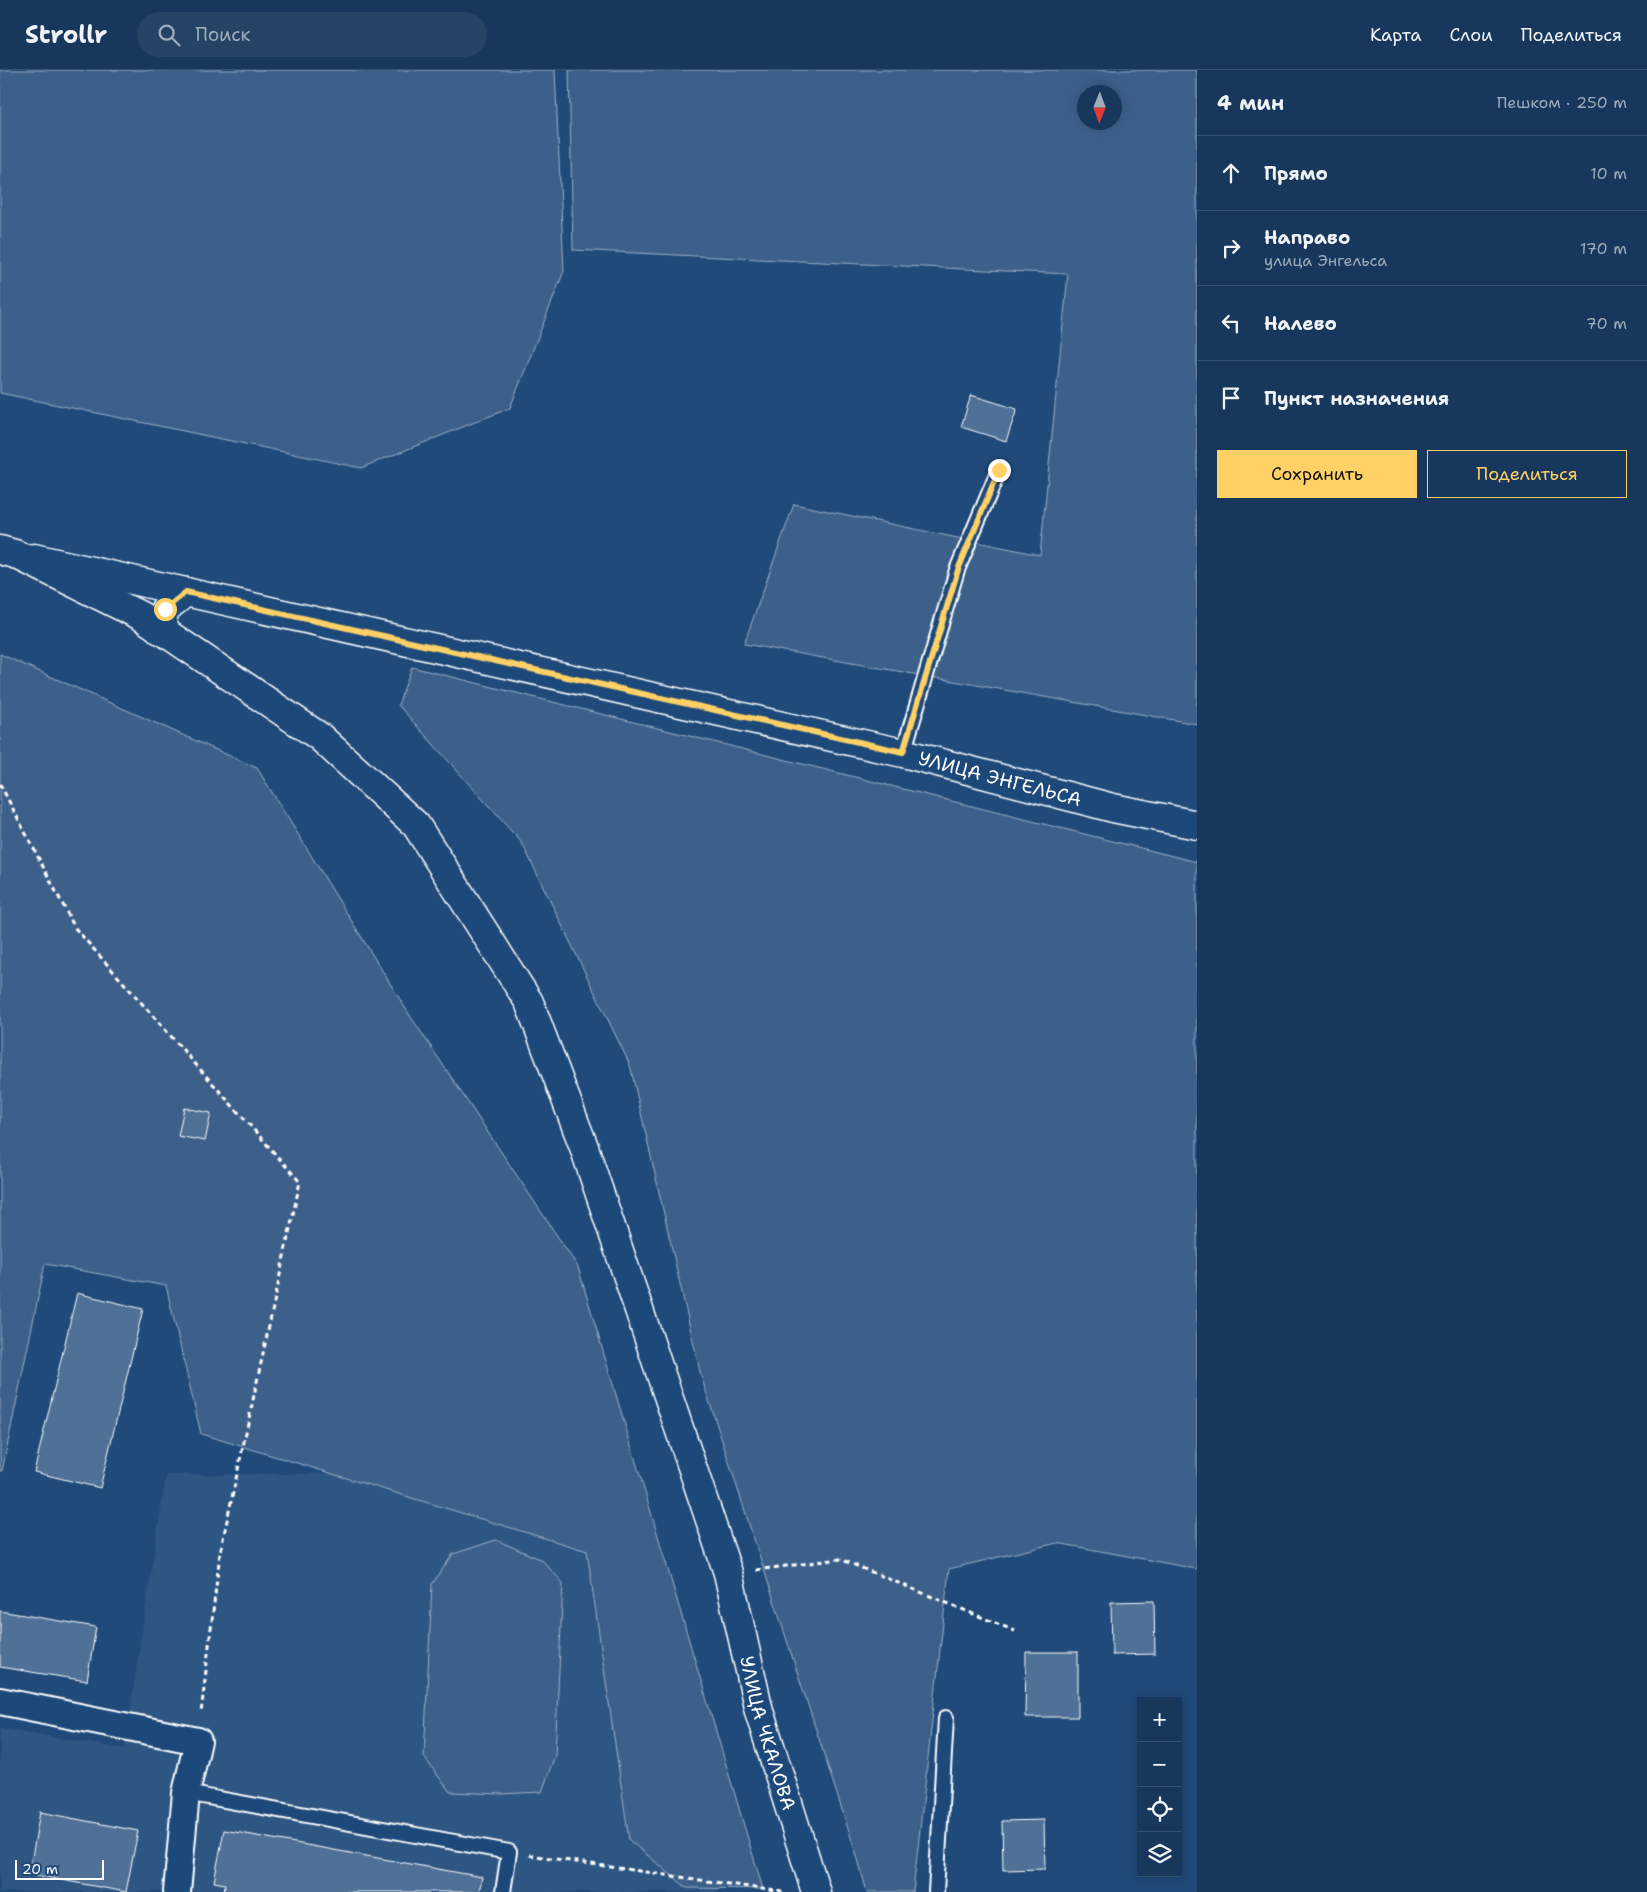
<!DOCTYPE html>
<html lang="ru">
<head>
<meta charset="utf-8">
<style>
	body { margin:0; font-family:"Shantell Sans",sans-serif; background:#244365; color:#f1f3f6 }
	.controls { position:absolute; right:15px; bottom:15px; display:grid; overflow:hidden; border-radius:0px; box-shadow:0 2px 12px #0003 }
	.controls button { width:45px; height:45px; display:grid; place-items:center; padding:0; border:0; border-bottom:1px solid #365272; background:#17385c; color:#f1f3f6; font:25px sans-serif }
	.compass { position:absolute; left:1077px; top:15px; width:45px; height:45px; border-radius:50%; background:#17385c; box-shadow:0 2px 12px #0003; rotate:181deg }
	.scale { position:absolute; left:15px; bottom:12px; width:89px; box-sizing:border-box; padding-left:5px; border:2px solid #fff; border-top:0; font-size:14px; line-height:18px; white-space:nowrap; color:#fff; -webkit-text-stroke:4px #1f4a7a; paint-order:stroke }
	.stop { position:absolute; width:15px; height:15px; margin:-11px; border:4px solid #ffd166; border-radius:50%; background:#fff }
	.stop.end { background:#ffd166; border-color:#fff; box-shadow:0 1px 5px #0008 }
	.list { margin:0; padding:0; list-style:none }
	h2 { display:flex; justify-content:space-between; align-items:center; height:65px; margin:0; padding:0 20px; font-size:21px }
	h2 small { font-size:16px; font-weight:400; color:#9eacbb }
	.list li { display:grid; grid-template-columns:32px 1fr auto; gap:15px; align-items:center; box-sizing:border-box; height:75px; padding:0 20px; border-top:1px solid #365272 }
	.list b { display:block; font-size:19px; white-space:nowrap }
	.list p { margin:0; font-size:16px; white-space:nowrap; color:#9eacbb }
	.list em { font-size:16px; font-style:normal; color:#9eacbb }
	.actions { display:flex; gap:10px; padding:15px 20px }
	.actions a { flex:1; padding:11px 0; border:1px solid #ffd166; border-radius:0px; text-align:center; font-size:18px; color:#ffd166 }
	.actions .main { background:#ffd166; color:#111 }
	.icon { flex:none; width:28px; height:28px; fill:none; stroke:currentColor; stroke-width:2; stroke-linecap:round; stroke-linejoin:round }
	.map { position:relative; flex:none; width:1197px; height:1822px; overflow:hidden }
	header { display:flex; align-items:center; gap:30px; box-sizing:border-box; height:70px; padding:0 25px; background:#17385c; border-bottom:1px solid #365272 }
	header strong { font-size:24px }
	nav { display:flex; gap:28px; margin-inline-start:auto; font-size:18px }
	.search { width:350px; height:45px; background:#244365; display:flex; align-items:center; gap:12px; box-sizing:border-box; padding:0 18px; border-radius:28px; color:#9eacbb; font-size:19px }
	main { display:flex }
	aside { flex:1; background:#17385c }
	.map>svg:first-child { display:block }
	.built { fill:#2e5683 }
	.green { fill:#3c618b; stroke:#9eb0c5; fill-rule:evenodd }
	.building { fill:#507197; stroke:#fff }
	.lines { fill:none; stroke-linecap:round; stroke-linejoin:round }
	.lane-casing { stroke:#fff; stroke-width:18 }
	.street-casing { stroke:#fff; stroke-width:30 }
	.secondary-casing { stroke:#fff; stroke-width:31 }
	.primary-casing { stroke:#fff; stroke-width:31 }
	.path { stroke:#fff; stroke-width:3; stroke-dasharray:5 4; stroke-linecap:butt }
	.lane { stroke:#1f4a7a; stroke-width:14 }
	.street { stroke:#1f4a7a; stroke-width:26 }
	.secondary { stroke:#1f4a7a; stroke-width:28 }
	.primary { stroke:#1f4a7a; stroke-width:28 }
	.route { stroke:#ffd166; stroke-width:6 }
	.labels { text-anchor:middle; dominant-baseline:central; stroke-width:4.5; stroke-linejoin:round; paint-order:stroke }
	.street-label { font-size:19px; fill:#fff; stroke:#1f4a7a }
</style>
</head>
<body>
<header>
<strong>Strollr</strong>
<div class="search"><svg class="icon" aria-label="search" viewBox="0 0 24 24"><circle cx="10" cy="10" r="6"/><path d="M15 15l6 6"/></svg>Поиск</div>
<nav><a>Карта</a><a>Слои</a><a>Поделиться</a></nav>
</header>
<main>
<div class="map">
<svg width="1197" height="1822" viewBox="0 0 1197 1822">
	<rect width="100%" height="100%" fill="#1f4a7a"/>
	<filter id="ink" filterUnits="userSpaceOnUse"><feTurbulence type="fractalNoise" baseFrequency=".02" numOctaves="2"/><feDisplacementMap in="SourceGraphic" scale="10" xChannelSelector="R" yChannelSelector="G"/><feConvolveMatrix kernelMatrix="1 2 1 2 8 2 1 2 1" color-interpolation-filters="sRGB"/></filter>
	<g filter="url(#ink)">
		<!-- built -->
		<path class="built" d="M613 1401 717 1822H0V1658L124 1679 166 1405Z"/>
		<!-- green -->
		<path class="green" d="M0 0H555L564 201 510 338 361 398 0 323Z
			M569 0H1197V654L744 574 794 434 1040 485 1068 204 573 180ZM1084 22H1114V52H1084Z
			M0 584 257 698 409 944 578 1197 763 1819 687 1818 629 1770 587 1481 201 1364 166 1216 45 1194 2 1401H0Z
			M412 597 1197 792V1499L1057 1473 949 1499 913 1822H867L857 1786 701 1306 630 995 522 773 398 635Z
			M496 1470 542 1490 563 1513 555 1685 542 1722 502 1724 450 1722 424 1687 432 1514 453 1484Z"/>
		<!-- building -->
		<path class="building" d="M971 325 1017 339 1006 371 961 357Z
			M184 1038 211 1043 205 1071 178 1066Z
			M77 1223 143 1239 100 1418 34 1402Z
			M1154 1531 1155 1584 1112 1585 1111 1532Z
			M0 1541 96 1557 87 1611 0 1597Z
			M1026 1582H1078V1647H1025Z
			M40 1742 138 1761 126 1822 29 1804Z
			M1044 1750 1045 1799 1003 1800 1002 1751Z
			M224 1760 482 1807 479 1822H224L225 1814 214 1812Z"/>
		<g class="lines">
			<defs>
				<path id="lane" d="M903 683 957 500 999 400
					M186 1723 509 1782 503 1822
					M936 1822 946 1648"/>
				<path id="street" d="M0 1631 198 1671 186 1723 177 1822"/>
				<g id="secondary">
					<path id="s1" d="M34 488 903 683 1113 738 1197 755"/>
					<path d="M160 560 165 539 186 522"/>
				</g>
				<g id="primary">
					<path id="s2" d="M0 480 15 484 141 546 320 667 416 755 529 932 584 1077 728 1503 759 1641 816 1822"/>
				</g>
			</defs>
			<!-- lane casing -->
			<use href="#lane" class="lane-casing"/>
			<!-- street casing -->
			<use href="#street" class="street-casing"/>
			<!-- secondary casing -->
			<use href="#secondary" class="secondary-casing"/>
			<!-- primary casing -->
			<use href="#primary" class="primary-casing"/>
			<!-- path -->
			<path class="path" d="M0 714 75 858 300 1112 220 1483 201 1643
				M756 1500 840 1489 1015 1561
				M529 1785 783 1822"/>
			<!-- lane -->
			<use href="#lane" class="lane"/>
			<!-- street -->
			<use href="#street" class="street"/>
			<!-- secondary -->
			<use href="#secondary" class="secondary"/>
			<!-- primary -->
			<use href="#primary" class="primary"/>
		</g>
	</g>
	<g class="lines" filter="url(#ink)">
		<!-- route -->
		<path class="route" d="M165 539 186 522 903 682 958 500 999 400"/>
	</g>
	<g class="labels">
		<!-- street labels -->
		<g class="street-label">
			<text stroke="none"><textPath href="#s1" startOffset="991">УЛИЦА ЭНГЕЛЬСА</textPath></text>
			<text stroke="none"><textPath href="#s2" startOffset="1482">УЛИЦА ЧКАЛОВА</textPath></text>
		</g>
	</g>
</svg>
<div class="controls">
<button>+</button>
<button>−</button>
<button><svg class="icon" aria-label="locate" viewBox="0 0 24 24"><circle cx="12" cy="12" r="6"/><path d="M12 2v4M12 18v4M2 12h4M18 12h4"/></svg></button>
<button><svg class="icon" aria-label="layers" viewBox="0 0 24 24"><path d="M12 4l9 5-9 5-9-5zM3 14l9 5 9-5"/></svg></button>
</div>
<svg class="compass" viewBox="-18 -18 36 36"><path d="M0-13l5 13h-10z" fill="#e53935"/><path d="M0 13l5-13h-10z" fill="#9eacbb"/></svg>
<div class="scale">20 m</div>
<div class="stop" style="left:165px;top:539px"></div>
<div class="stop end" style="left:999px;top:400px"></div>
</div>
<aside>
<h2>4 мин<small>Пешком · 250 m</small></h2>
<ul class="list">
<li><svg class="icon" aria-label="ahead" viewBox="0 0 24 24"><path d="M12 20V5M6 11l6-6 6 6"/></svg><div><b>Прямо</b></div><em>10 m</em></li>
<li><svg class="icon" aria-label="right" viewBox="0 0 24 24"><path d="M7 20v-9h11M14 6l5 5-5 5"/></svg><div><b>Направо</b><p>улица Энгельса</p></div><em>170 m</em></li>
<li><svg class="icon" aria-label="left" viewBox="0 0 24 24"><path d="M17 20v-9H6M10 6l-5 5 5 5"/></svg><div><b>Налево</b></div><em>70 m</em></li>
<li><svg class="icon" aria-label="arrive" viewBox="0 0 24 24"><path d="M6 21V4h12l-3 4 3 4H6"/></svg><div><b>Пункт назначения</b></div></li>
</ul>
<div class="actions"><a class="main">Сохранить</a><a>Поделиться</a></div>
</aside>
</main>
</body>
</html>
